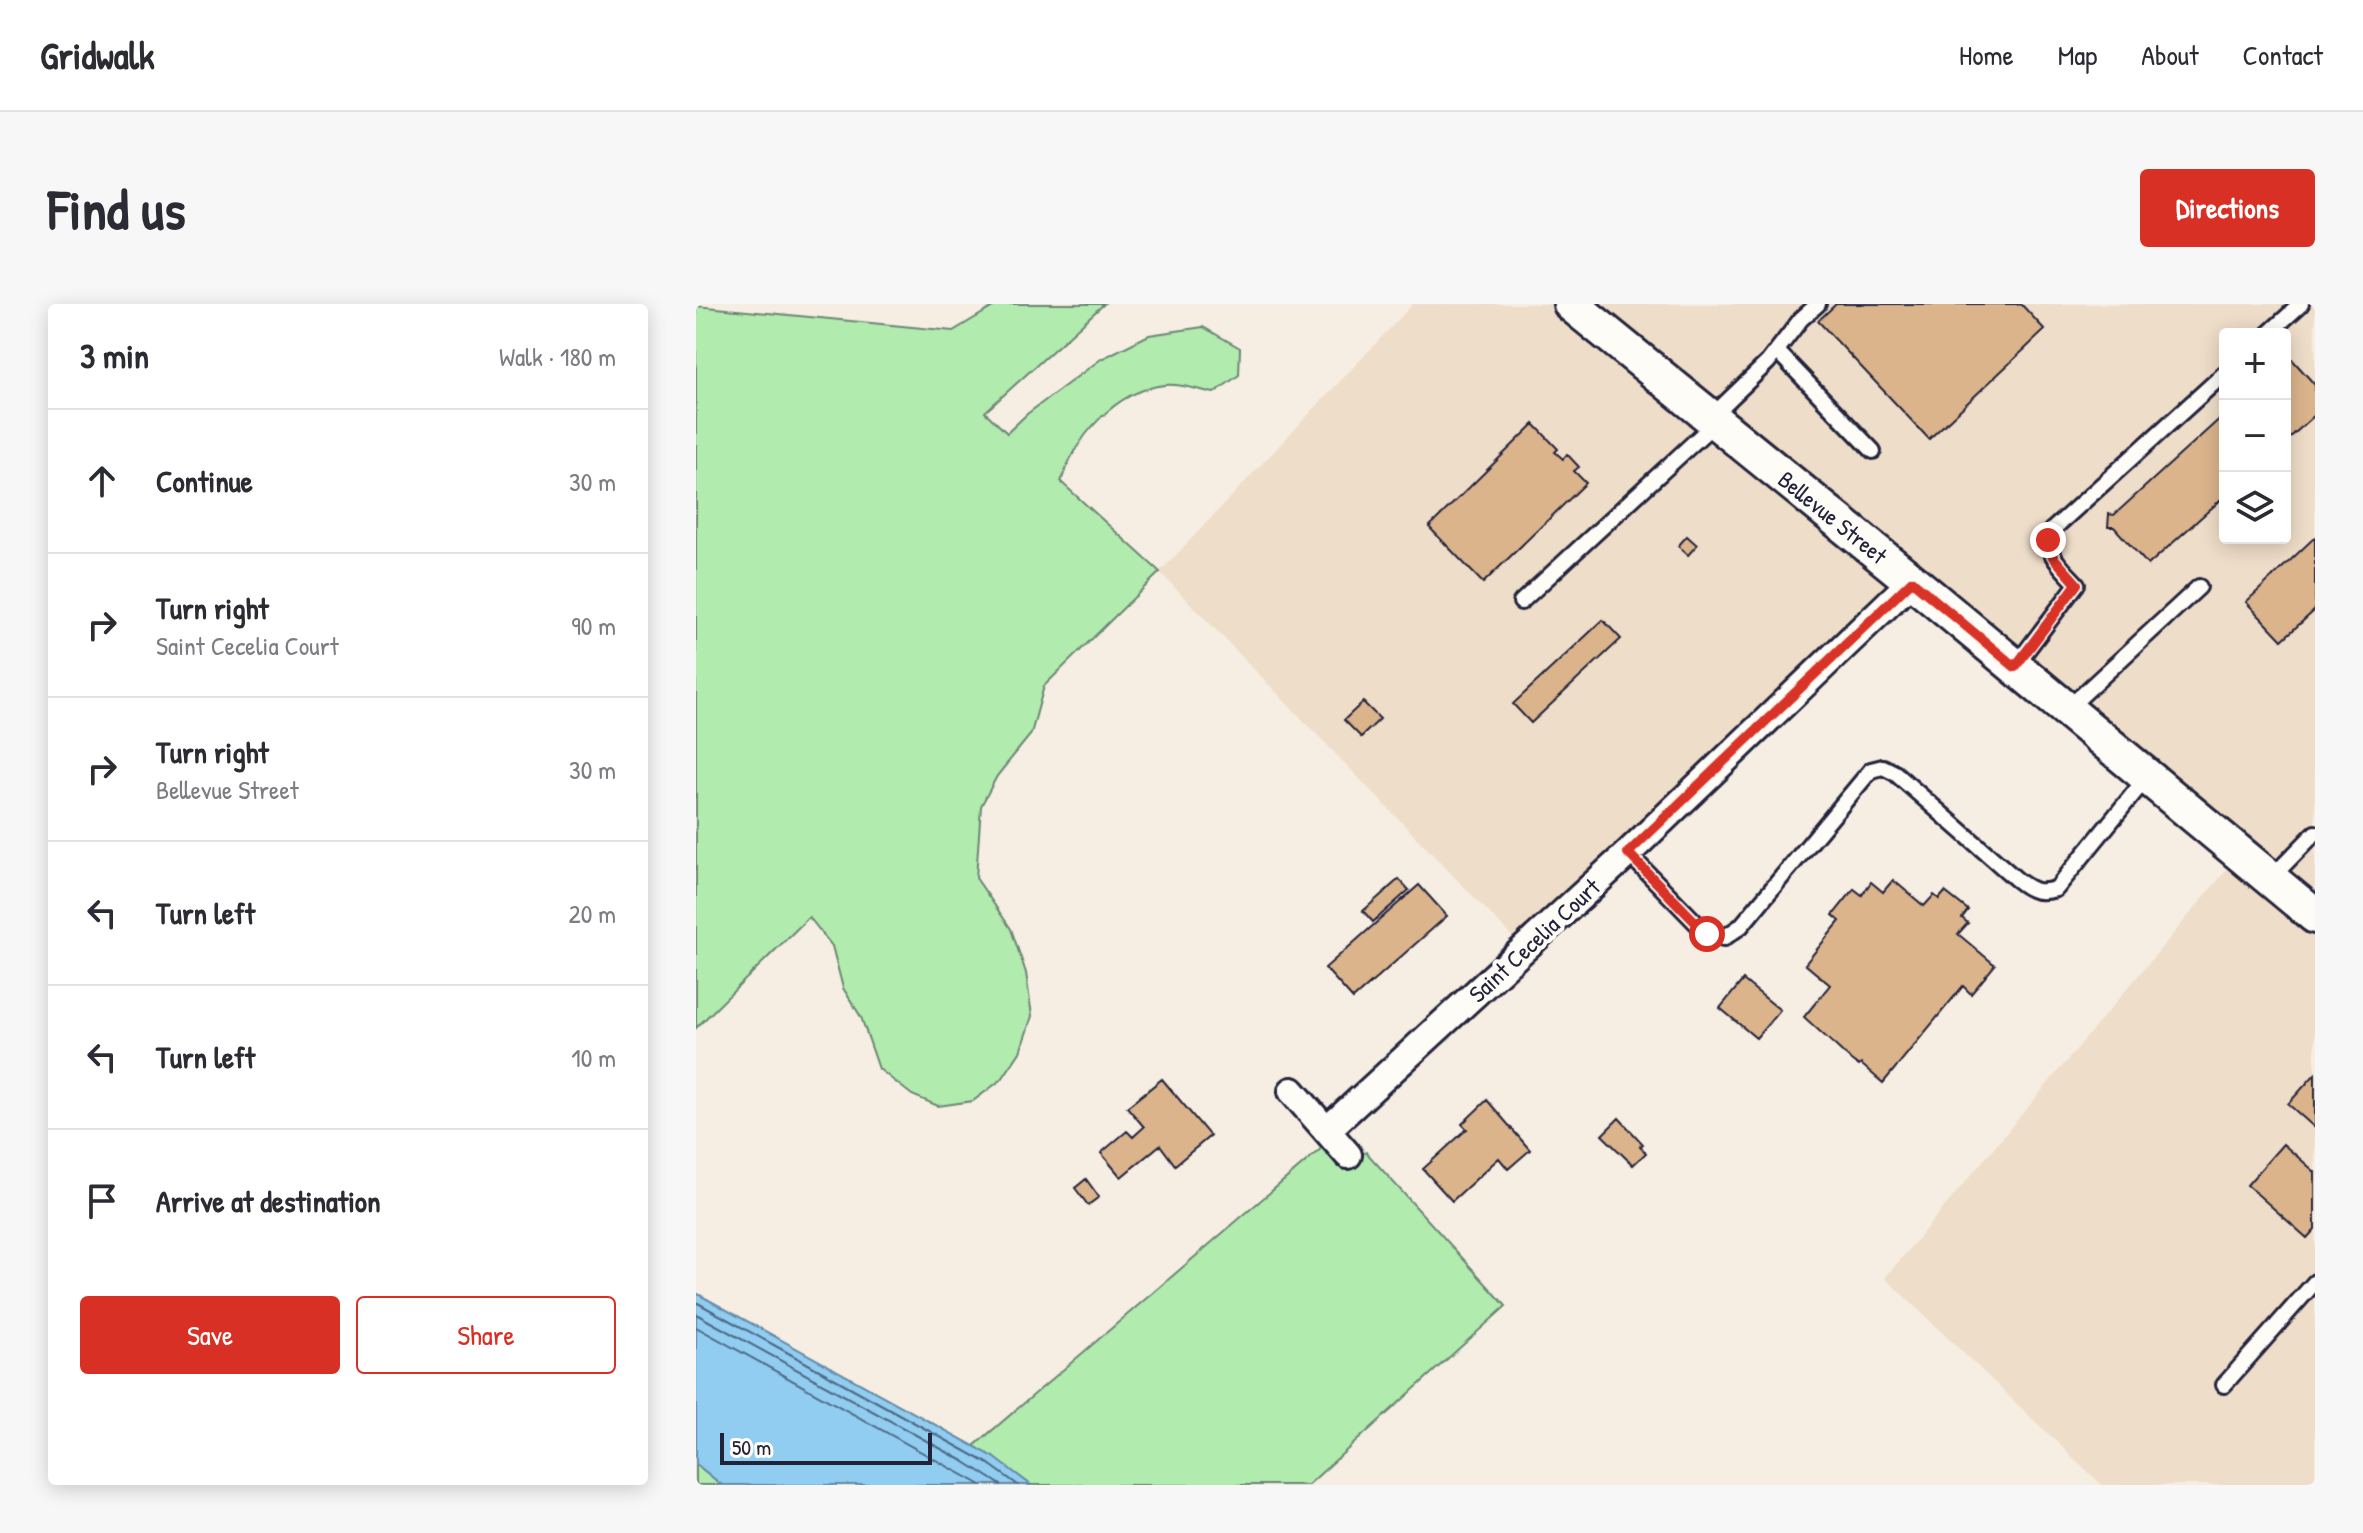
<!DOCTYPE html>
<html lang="en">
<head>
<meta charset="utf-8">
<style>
	body { margin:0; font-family:"Patrick Hand",sans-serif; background:#f7f7f7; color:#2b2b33 }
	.controls { position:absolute; right:24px; top:24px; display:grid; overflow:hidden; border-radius:8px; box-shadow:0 4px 20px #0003 }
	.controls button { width:72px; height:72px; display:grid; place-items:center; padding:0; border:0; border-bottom:2px solid #e1e1e2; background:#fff; color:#2b2b33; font:40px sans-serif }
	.scale { position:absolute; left:24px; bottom:20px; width:212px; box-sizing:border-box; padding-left:8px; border:4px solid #22223b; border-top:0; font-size:22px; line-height:28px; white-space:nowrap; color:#22223b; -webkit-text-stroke:6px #fdfcf7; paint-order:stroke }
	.stop { position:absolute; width:24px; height:24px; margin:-18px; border:6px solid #d93025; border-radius:50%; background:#fff }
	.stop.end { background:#d93025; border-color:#fff; box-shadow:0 2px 8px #0008 }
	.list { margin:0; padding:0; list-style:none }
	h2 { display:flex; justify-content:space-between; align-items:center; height:104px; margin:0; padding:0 32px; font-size:34px }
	h2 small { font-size:26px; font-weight:400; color:#7c7c81 }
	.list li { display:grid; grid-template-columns:52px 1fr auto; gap:24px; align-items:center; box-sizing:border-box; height:144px; padding:0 32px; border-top:2px solid #e1e1e2 }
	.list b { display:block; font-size:30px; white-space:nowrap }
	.list p { margin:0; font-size:26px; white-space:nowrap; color:#7c7c81 }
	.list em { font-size:26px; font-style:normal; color:#7c7c81 }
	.actions { display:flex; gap:16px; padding:24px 32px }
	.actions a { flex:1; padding:18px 0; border:2px solid #d93025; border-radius:8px; text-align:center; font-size:28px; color:#d93025 }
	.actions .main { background:#d93025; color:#fff }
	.icon { flex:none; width:44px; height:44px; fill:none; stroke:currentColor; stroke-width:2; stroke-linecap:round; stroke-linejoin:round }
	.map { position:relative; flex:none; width:1619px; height:1181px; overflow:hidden; border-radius:8px }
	header { display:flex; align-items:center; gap:48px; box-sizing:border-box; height:112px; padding:0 40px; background:#fff; border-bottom:2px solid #e1e1e2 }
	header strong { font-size:38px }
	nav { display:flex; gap:44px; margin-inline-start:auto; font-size:28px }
	.intro { display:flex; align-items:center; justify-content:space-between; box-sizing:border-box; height:192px; padding:0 48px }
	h1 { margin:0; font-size:56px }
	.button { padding:20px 36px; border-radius:8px; background:#d93025; color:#fff; font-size:28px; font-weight:700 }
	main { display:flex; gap:48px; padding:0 48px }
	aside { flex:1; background:#fff; border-radius:8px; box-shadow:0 4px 20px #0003 }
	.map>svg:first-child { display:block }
	.built { fill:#eeddc8; fill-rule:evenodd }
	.green { fill:#b2ebae; stroke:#6a8674; stroke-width:2 }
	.water { fill:#90cdf0; stroke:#6489a8; stroke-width:2 }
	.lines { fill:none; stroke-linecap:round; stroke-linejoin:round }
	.shore { stroke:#4e6683; stroke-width:2 }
	.building { fill:#dbb48c; stroke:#22223b; stroke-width:2 }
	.service-casing { stroke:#22223b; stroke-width:20 }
	.minor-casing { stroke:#22223b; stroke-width:32 }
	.tertiary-casing { stroke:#22223b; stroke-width:40 }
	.service { stroke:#fdfcf7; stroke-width:14 }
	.minor { stroke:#fdfcf7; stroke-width:26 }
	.tertiary { stroke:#fdfcf7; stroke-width:34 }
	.route { stroke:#d93025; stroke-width:10 }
	.labels { text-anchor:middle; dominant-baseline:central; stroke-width:8; stroke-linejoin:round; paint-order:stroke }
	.street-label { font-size:24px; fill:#22223b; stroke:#fdfcf7 }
</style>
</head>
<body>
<header>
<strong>Gridwalk</strong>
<nav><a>Home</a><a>Map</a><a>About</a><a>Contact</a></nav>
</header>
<div class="intro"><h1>Find us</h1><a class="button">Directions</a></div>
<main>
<aside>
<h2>3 min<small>Walk · 180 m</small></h2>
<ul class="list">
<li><svg class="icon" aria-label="ahead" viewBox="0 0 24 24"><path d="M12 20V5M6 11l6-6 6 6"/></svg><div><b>Continue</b></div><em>30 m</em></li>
<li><svg class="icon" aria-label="right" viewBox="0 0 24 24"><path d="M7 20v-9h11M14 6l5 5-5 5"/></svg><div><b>Turn right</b><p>Saint Cecelia Court</p></div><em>90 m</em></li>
<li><svg class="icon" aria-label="right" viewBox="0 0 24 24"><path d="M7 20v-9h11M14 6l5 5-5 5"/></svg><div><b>Turn right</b><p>Bellevue Street</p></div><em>30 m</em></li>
<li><svg class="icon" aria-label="left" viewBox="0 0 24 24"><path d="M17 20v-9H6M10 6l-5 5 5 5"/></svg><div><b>Turn left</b></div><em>20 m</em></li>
<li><svg class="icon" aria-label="left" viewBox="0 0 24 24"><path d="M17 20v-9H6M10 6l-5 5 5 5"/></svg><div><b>Turn left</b></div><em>10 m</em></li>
<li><svg class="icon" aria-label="arrive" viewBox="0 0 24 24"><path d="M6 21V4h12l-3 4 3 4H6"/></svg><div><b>Arrive at destination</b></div></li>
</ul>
<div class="actions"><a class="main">Save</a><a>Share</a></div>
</aside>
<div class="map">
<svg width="1619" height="1181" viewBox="0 0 1619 1181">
	<rect width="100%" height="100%" fill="#f6eee2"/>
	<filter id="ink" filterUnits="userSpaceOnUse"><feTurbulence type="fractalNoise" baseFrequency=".0125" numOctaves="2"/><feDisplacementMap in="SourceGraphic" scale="16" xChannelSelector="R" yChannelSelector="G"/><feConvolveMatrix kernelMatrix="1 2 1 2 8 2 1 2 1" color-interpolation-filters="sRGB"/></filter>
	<g filter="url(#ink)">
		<!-- built -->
		<path class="built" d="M717 0H1619V1181H1406L1189 974 1544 550 1216 277 828 645 464 268ZM1529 30H1589V234H1529Z"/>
		<!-- green -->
		<path class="green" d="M302 0H408L289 108 311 129 331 110 405 55 453 31 507 23 544 44 543 71 518 89C503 86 484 79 469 81 419 86 379 134 365 178L464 268 348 382 335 430 301 472 285 502 280 574 315 625 330 669 336 712 324 748 306 775 277 797 242 802 216 791 183 765 165 713 147 684 136 642 113 613 0 724V2L257 27Z
			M627 843 647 864 670 848 810 1002 612 1181H335L278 1142Z
			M0 1160 26 1181H0Z"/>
		<!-- water -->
		<path class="water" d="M0 989 298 1153 335 1181H26L0 1160Z"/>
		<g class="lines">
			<!-- shore -->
			<path class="shore" d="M0 998 293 1160 322 1181
				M0 1010 269 1158 305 1181
				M0 1023 285 1181"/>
		</g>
		<!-- building -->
		<path class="building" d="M1140 0H1325L1349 26 1233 135 1122 17Z
			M1594 53 1619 81V111L1589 138V57Z
			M1529 110V192L1452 261 1418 223H1412L1413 210 1418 211Z
			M838 120 862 145 859 148 867 155 871 150 883 163 878 167 890 179 787 279 733 223Z
			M991 232 1001 241 992 251 982 242Z
			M1619 233V306L1586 336 1550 298Z
			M907 316 925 335 835 419 817 400Z
			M667 398 684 415 665 433 648 416Z
			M703 575 713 586 677 618 667 607Z
			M1197 576 1228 602 1238 591 1243 595 1249 588 1272 606 1266 614 1272 619 1262 630 1299 661 1275 690 1267 682 1187 779 1165 760 1163 762 1155 756 1108 713 1134 681 1109 660 1144 617 1137 611 1158 585 1166 591 1175 578 1187 588Z
			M723 581 751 612 657 695 629 664Z
			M1047 676 1084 706 1060 734 1024 704Z
			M1619 770V824L1592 800Z
			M466 775 514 832 479 861 464 841 425 873 405 849 431 827 437 833 448 823 431 803Z
			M791 796 834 846 812 865 803 854 756 897 727 865 771 825 766 820Z
			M923 814 947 840 944 842 950 849 937 861 906 831Z
			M1587 840 1619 868V925L1611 934 1551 881Z
			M390 875 403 893 392 901 379 884Z"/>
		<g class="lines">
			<defs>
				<path id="service" d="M1572 30 1605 0
					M1081 47 1177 147
					M1015 113 1072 58 1105 15 1122 0
					M825 298 1020 118
					M1319 362 1381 280C1367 264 1347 250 1355 227L1529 69
					M1371 405 1503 283
					M932 549 1011 630 1028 634 1045 622 1175 466 1187 463 1199 469 1320 575C1335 587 1342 590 1360 585L1451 473
					M1575 574 1619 529
					M1528 1081 1619 978"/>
				<path id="minor" d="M596 787 652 851
					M631 826 932 549 1216 277"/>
				<path id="tertiary" d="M875 0 1216 277 1619 612"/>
			</defs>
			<!-- service casing -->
			<use href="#service" class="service-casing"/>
			<!-- minor casing -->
			<use href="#minor" class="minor-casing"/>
			<!-- tertiary casing -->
			<use href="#tertiary" class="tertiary-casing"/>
			<!-- service -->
			<use href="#service" class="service"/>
			<!-- minor -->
			<use href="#minor" class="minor"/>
			<!-- tertiary -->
			<use href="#tertiary" class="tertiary"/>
		</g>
	</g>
	<g class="lines" filter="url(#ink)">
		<!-- route -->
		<path class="route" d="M1011 630 932 549 1216 277 1319 363 1381 280 1357 253 1352 236"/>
	</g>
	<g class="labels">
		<!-- street labels -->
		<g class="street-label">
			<text transform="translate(1137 213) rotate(39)">Bellevue Street</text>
			<text transform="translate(838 636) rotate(-43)">Saint Cecelia Court</text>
		</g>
	</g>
</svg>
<div class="controls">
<button>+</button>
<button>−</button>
<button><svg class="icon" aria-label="layers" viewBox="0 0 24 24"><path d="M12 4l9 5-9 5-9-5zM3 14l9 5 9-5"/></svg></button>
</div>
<div class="scale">50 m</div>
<div class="stop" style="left:1011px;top:630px"></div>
<div class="stop end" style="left:1352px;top:236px"></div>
</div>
</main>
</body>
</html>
